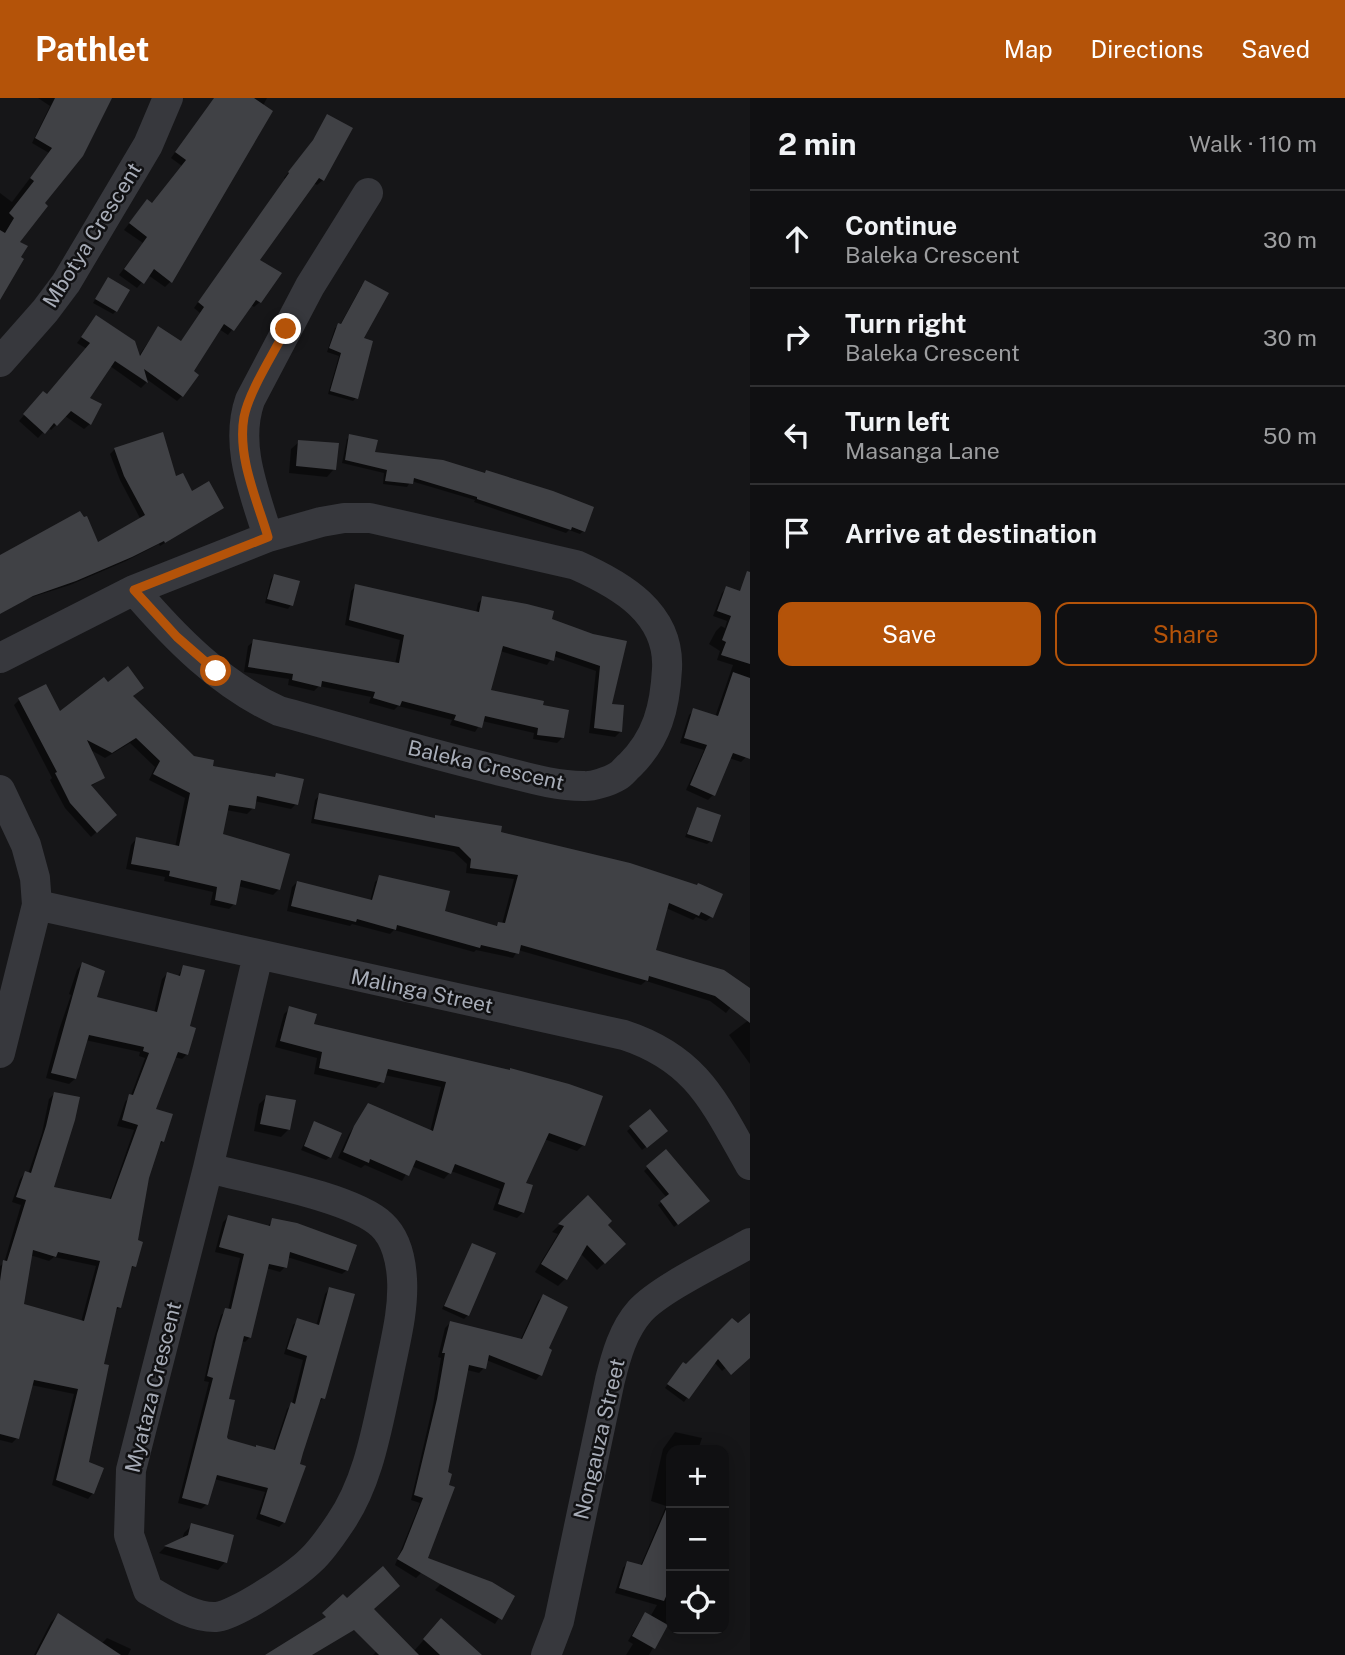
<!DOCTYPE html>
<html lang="en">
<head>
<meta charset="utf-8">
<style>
	body { margin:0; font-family:"Public Sans",sans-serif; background:#1e1e20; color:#f1f3f6 }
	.controls { position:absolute; right:21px; bottom:21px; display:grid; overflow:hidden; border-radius:14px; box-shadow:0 4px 18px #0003 }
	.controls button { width:63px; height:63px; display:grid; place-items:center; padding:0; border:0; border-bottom:2px solid #303032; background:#101012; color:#f1f3f6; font:35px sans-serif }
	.stop { position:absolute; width:21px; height:21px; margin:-16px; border:5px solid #b45309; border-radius:50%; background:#fff }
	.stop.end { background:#b45309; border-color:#fff; box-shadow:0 2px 7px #0008 }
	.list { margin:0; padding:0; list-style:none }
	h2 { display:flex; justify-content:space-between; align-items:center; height:91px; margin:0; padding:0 28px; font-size:30px }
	h2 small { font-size:23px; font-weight:400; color:#9c9d9f }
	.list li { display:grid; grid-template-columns:46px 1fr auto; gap:21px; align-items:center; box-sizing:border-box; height:98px; padding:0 28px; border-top:2px solid #303032 }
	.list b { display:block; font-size:26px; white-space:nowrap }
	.list p { margin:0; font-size:23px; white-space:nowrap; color:#9c9d9f }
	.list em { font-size:23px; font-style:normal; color:#9c9d9f }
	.actions { display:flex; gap:14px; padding:21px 28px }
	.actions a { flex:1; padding:16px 0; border:2px solid #b45309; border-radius:14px; text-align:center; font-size:24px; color:#b45309 }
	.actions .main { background:#b45309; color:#fff }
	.icon { flex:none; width:38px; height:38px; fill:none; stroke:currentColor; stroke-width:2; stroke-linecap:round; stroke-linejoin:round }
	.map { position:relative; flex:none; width:750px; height:1557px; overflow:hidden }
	header { display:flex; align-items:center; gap:42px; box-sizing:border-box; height:98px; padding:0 35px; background:#b45309; color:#fff }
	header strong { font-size:33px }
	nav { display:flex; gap:38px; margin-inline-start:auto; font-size:24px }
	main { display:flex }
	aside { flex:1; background:#101012 }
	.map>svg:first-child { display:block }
	.shadow { fill:#0007; fill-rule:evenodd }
	.building { fill:#404145; fill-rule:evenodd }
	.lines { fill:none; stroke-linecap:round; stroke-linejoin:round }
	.minor { stroke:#37383d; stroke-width:30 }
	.route { stroke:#b45309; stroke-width:9 }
	.labels { text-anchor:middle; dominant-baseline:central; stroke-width:5; stroke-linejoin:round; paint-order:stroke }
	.street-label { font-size:21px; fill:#a8adb8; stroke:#111113 }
</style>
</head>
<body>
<header>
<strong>Pathlet</strong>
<nav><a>Map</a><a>Directions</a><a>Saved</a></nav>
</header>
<main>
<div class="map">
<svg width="750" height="1557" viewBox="0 0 750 1557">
	<rect width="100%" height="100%" fill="#161618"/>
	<!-- shadow -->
	<path class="shadow" d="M38 0H100L43 106 17 144 0 193V95L12 104 49 55 32 45 50 8Z
		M218 0H267L170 184 165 189 148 177 137 190 119 177 143 145 124 132 142 109 152 107 182 68 171 60 209 7Z
		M328 18 351 31 323 82 317 87 313 85 258 163 260 204 254 209 251 207 228 237 219 231 192 273 182 298 177 303 145 280 146 285 141 290 110 268 88 301 90 326 84 331 65 318 51 332 48 329 38 340 19 323 38 301 46 298 87 251 77 245 96 219 138 259 158 230 180 245 200 215 194 210 285 81 284 80 308 50Z
		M105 185 116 213 113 216 93 205Z
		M362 187V241L356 300 353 303 328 296 339 258 327 254 335 230 340 227Z
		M350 338 373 356 583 433 580 436 569 432 566 435 474 404 475 402 411 383 407 389 383 386 384 375 342 365 347 341Z
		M299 344 334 371 327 379 289 375 291 351Z
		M115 351 175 381 191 396 222 410 160 448 159 446 126 463 70 487 26 501 0 516V458L97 446 141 422 120 382 110 356Z
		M274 478 291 507 288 511 265 505 271 481Z
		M356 488 476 515 478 505 483 500 592 538 625 544 610 608 620 634 615 639 589 635 596 573 553 558 547 567 500 553 489 593 562 640 557 645 533 641 534 635 482 623 475 634 450 627 452 622 398 608 394 612 369 605 371 599 319 588 314 593 288 587 289 581 244 574 248 548 254 543 395 566 400 542 345 527 351 493Z
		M727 490 750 502V645L746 659 741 664 729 660 713 697 708 702 686 692 704 652 680 645 689 617 694 612 715 619 733 567 717 562 720 553 709 546 716 533 721 528 725 530 727 523 713 518 722 495Z
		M107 586 131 599 193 659 211 669 273 681 276 677 296 706 291 711 254 703 253 710 247 716 226 712 221 738 279 791 273 797 238 788 234 806 229 811 210 807 213 794 164 783 165 779 126 771 131 747 136 741 175 749 185 700 149 682 155 669 130 645 105 660 89 651 103 680 90 689 115 717 91 739 65 710 50 682 52 680 14 607 20 601 60 615Z
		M320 697 434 721 436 719 630 767 711 819 706 823 696 819 693 822 666 810 654 853 746 890 726 915 710 903 646 883 641 887 518 852 513 860 476 852 474 854 394 832 390 836 352 826 350 828 287 813 292 789 297 784 370 803 375 784 380 779 443 814 495 829 499 825 502 826 514 781 466 775 467 766 454 754 311 725 315 702Z
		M697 711 711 743 707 746 685 739Z
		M82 866 95 900 154 915 162 881 167 876 177 879 184 869 188 930 187 956 182 961 174 959 154 1012 163 1043 158 1049 147 1079 136 1144 134 1168 128 1174 120 1209 114 1214 102 1267 87 1366 93 1395 88 1401 52 1387 74 1296 31 1287 17 1340 12 1345 0 1342V1168L4 1165 21 1107 12 1104 20 1081 25 1075 28 1076 42 1035 49 1001 54 996 52 1090 109 1103 134 1032 117 1028 125 1004 131 997 145 960 139 958 140 954 85 942 75 981 69 986 46 980 59 932 71 897 69 896 77 872ZM30 1157 49 1163 54 1159 96 1168 81 1224 22 1207Z
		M290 910 312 927 509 974 583 1047 577 1053 544 1041 524 1086 523 1114 517 1120 493 1112 500 1091 451 1073 444 1081 411 1068 402 1083 365 1067 361 1070 338 1060 349 1036 369 1007 430 1034 441 989 384 977 382 984 376 990 314 976 317 960 275 949 284 916Z
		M750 921V966L729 937Z
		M267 999 289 1031 281 1039 254 1033 259 1006Z
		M650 1014 663 1036 642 1052 627 1033Z
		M314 1025 330 1059 326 1062 301 1052Z
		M666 1053 705 1106 674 1129 658 1107 667 1100 644 1073Z
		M588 1099 606 1127 624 1146 597 1172 580 1155 566 1180 558 1188 535 1174 558 1136 552 1134Z
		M228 1119 267 1129 273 1122 347 1172 342 1176 287 1159 285 1169 280 1174 266 1170 250 1239 245 1244 241 1243 227 1302 226 1342 273 1353 287 1311 292 1306 303 1262 284 1256 293 1227 298 1222 316 1228 325 1196 329 1191 323 1300 319 1305 301 1355 284 1424 279 1429 256 1421 265 1394 214 1381 206 1407 201 1411 178 1405 209 1284 204 1283 213 1243 221 1217 228 1212 240 1160 215 1154 223 1124Z
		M473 1147 468 1217 464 1221 442 1211Z
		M543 1198 546 1251 540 1277 536 1282 486 1262 484 1270 479 1275 467 1272 446 1376V1388L452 1390 421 1475 416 1480 395 1467 420 1405 411 1402 433 1307 441 1260 438 1259 445 1230 450 1225 520 1243 538 1203Z
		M750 1217V1249L722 1273 714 1264 684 1304 665 1290 680 1269 687 1268Z
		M675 1334 702 1340 698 1352H671V1467L667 1477 671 1479 668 1490 671 1492V1518L649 1557H626L633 1546 628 1543 641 1521 645 1516 650 1519 657 1507 615 1495 623 1470 627 1465 640 1469 666 1408 651 1403 663 1351Z
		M192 1427 225 1464 218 1472 159 1455 165 1449 182 1442 184 1435Z
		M454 1472 513 1498 495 1526 435 1492Z
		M58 1517 101 1546 107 1540 131 1551 128 1557H34L51 1524Z
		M437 1527 474 1557H373L395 1535 413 1554Z"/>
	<!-- building -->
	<path class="building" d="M55 0H112L83 58 45 105 48 108 20 144 28 148 21 159 24 161 0 202V132L5 135 14 120 9 115 34 83 30 80 52 50 35 40Z
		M214 0H254L273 13 172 185 154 171 144 186 124 171 147 139 129 125 147 101 152 105 186 62 175 54Z
		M327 16 353 30 324 83 319 80 260 162 282 175 261 205 256 202 234 233 224 226 194 273 199 277 183 299 144 271 148 285 115 263 90 300 102 306 91 327 71 313 57 328 54 325 45 336 23 316 43 293 47 296 90 245 81 239 96 217 135 243 140 258 158 228 181 243 204 209 198 204 289 75 288 74 313 42Z
		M108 179 130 192 117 214 95 201Z
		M365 182 389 195 364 240 373 243 358 301 330 293 341 255 329 250 338 225 341 226Z
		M163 334 176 378 183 375 192 393 209 383 224 410 165 445 164 443 132 459 76 483 33 498 0 516V457L80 413 84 419 87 418 98 444 145 417 124 378 114 350Z
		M349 336 378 342 375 354 443 362 485 375 486 372 553 393 594 409 585 434 572 429 571 432 477 401V399L414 380 413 386 385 383 387 372 345 362Z
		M298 342 339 345 336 372 296 368Z
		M747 473 750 474V566L721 557 726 544 722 542 731 518 717 513 726 488 740 493Z
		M274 476 300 483 293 508 267 501Z
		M355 486 479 514 482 498 527 506 554 513 552 521 593 536 627 543 612 606 624 607 622 634 594 630 600 568 556 553 554 563 503 548 491 592 544 603 543 607 569 612 564 640 537 637 538 630 485 618 482 630 454 622 456 617 402 603 400 608 373 600 375 594 322 583 321 589 292 582 293 576 248 569 253 541 399 565 404 537 349 522Z
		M128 568 144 590 133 598 194 658 214 662 213 668 275 679 276 675 304 681 298 707 257 698 255 711 229 707 223 736 290 756 280 792 241 782 236 807 215 802 217 789 169 778 170 773 131 766 136 739 179 748 190 695 153 676 160 663 136 640 112 655 87 642 105 680 91 687 117 717 97 735 70 705 55 675 57 674 18 600 46 586 60 613 104 579 108 584Z
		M733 574 750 580V661L733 655 715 698 690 687 707 647 684 640 693 610 718 618Z
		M319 695 435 720V717L502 728 501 734 630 765 697 787 698 785 723 796 713 820 701 814 699 818 669 805 656 852 724 872 750 890V925L715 898 649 878 648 883 521 847 519 856 481 847 480 850 397 827 396 832 357 821 356 824 291 808 297 783 372 802 379 777 450 793 445 813 497 828 498 824 505 825 518 777 470 770 471 761 459 749 314 721Z
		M697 709 721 717 712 744 687 736Z
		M82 864 105 873 97 899 157 914 167 874 180 878 183 867 205 872 190 928 196 930 188 957 178 954 156 1011 173 1016 164 1044 161 1043 149 1080 138 1142 143 1144 136 1169 132 1168 121 1210 117 1209 104 1266 109 1267 89 1364 104 1370 94 1396 56 1382 78 1291 34 1282 19 1341 0 1336V1183L3 1162 7 1163 26 1102 16 1099 25 1073 31 1075 46 1028 54 994 80 999 75 1022 54 1089 111 1101 138 1027 122 1022 129 996 133 997 149 955 143 953 144 949 89 937 76 981 51 975ZM33 1152 56 1159 58 1154 100 1163 84 1223 24 1206Z
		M289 908 317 916 314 926 510 972V970L569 986 603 998 585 1048 549 1035 526 1085 533 1087 524 1115 498 1106 505 1085 455 1066 451 1076 416 1062 409 1078 370 1061 369 1065 343 1054 354 1028 368 1005 433 1033 446 984 388 971 384 985 319 970 322 954 280 943Z
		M266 997 296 1002 290 1032 260 1026Z
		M650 1011 668 1033 647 1050 629 1028Z
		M314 1023 342 1035 331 1060 304 1048Z
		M666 1051 710 1103 678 1127 660 1103 669 1096 646 1068Z
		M588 1097 612 1123 608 1127 626 1146 605 1166 587 1147 567 1182 541 1166 564 1128 558 1126Z
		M228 1117 270 1128 272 1120 297 1125 357 1147 348 1173 290 1154 287 1170 269 1166 251 1240 244 1238 229 1301 235 1302 227 1339 228 1341 256 1349V1347L275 1352 291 1304 295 1306 307 1258 287 1251 297 1220 319 1227 329 1189 355 1196 325 1301 321 1300 303 1355 300 1366 306 1368 285 1425 260 1416 268 1390 217 1377 208 1407 182 1400 213 1280 207 1278 217 1236 225 1210 231 1211 244 1156 219 1149Z
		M472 1145 496 1155 469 1218 444 1208Z
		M543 1196 568 1209 549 1250 552 1252 542 1278 489 1257 486 1271 469 1267 448 1374 452 1376 449 1387 455 1389 428 1460 492 1484 515 1498 502 1522 397 1461 403 1451 423 1400 414 1397 437 1301 445 1255H442L450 1223 522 1241Z
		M750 1215V1260L731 1277 718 1261 689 1301 667 1286 683 1264 686 1266 732 1220 738 1225Z
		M671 1400V1487L664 1503 619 1490 627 1463 642 1467Z
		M191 1425 234 1437 227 1465 164 1448 188 1437Z
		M383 1468 400 1488 374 1511 419 1557H379L354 1532 312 1557H265L326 1519 322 1515 343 1496 347 1500Z
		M645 1514 668 1527 655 1551 632 1538Z
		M58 1515 121 1557H36Z
		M441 1520 482 1557H440L423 1541Z"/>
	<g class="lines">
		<!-- minor -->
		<path class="minor" d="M0 264 45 213 66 185 148 47 168 0
			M268 439C255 395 234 348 250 302L310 188 368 95
			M0 560 134 492 268 439 321 424 344 420H370L576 467C621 487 670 515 667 571 665 610 657 640 630 667 626 670 622 676 618 678 610 683 592 689 583 688 551 688 520 677 489 670 419 653 349 632 279 613 221 587 175 540 134 492
			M0 692 26 747 35 780 37 807 0 955
			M37 807 624 937C697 961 714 1004 750 1067
			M208 1070C250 1081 353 1099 382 1127 396 1140 401 1163 402 1181 404 1214 394 1248 388 1280 377 1329 369 1383 340 1425 332 1437 322 1452 311 1462 296 1477 235 1518 216 1519 192 1520 168 1503 148 1492L129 1437 131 1372 208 1070 258 857
			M546 1557 559 1523 610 1282C616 1258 623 1232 640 1213 661 1190 721 1162 750 1145"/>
	</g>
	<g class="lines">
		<!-- route -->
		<path class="route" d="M216 573 177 539 134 492 268 439C257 402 237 359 244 319 249 293 274 255 286 231"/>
	</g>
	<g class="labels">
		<!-- street labels -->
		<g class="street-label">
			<text transform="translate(92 137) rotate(-58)">Mbotya Crescent</text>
			<text transform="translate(486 667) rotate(13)">Baleka Crescent</text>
			<text transform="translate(422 893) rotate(12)">Malinga Street</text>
			<text transform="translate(153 1289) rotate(-76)">Myataza Crescent</text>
			<text transform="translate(599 1341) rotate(-77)">Nongauza Street</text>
		</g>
	</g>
</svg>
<div class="controls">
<button>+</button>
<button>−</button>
<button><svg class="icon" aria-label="locate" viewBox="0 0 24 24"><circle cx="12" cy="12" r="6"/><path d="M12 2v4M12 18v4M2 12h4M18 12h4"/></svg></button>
</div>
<div class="stop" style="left:216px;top:573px"></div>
<div class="stop end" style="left:286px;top:231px"></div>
</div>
<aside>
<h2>2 min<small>Walk · 110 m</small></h2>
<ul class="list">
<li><svg class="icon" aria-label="ahead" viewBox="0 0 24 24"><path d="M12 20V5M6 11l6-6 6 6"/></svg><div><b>Continue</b><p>Baleka Crescent</p></div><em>30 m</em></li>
<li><svg class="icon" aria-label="right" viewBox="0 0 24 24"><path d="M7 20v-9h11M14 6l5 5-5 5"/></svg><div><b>Turn right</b><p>Baleka Crescent</p></div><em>30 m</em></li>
<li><svg class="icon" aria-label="left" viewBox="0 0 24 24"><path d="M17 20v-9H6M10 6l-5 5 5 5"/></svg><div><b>Turn left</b><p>Masanga Lane</p></div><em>50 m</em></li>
<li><svg class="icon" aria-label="arrive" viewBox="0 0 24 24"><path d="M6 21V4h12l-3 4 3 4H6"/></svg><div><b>Arrive at destination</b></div></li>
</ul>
<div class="actions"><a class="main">Save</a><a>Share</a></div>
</aside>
</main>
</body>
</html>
